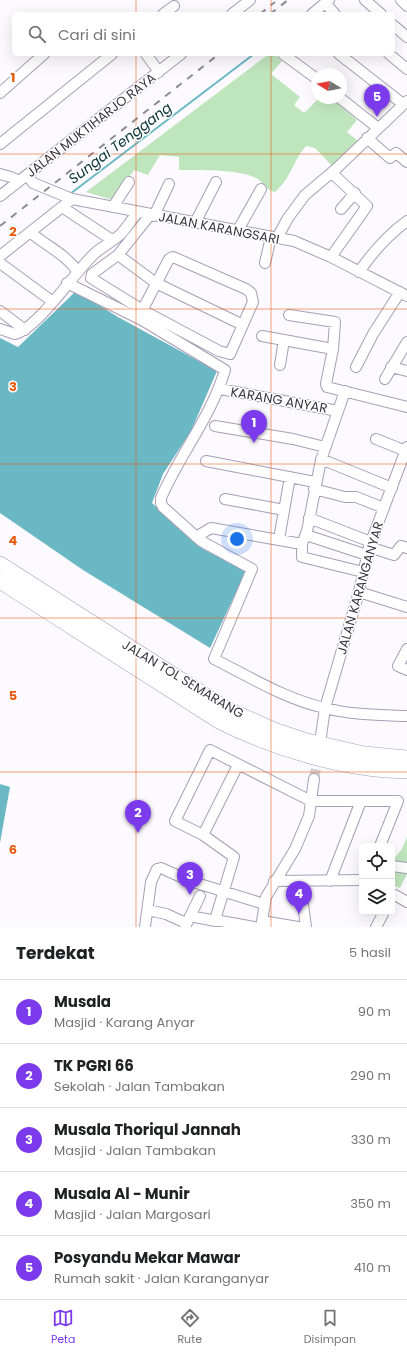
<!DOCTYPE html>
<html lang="id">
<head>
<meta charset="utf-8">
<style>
	body { margin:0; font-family:Poppins,sans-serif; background:#f6f6f6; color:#202124 }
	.controls { position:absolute; right:12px; bottom:12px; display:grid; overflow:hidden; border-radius:6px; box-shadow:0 4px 16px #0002 }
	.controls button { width:36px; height:36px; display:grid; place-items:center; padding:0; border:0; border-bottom:1px solid #e0e0e0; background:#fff; color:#202124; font:20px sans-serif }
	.compass { position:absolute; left:311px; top:68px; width:36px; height:36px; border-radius:50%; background:#fff; box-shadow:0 4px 16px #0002; rotate:280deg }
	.you { position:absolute; left:237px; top:539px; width:14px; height:14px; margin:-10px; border:3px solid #fff; border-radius:50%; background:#1a73e8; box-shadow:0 0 0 6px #1a73e833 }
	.badge { display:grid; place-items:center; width:26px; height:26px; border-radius:50%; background:#7c3aed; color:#fff; font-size:13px; font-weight:700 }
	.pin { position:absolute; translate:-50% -33px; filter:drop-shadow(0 1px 2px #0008) }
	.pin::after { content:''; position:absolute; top:21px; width:14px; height:12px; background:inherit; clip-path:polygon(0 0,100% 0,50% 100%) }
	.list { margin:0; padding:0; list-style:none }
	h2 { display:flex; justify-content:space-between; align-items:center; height:52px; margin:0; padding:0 16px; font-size:17px }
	h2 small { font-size:13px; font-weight:400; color:#757577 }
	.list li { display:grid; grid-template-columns:26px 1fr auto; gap:12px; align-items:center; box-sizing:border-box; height:64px; padding:0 16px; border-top:1px solid #e0e0e0 }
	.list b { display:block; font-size:15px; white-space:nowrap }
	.list p { margin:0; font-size:13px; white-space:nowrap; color:#757577 }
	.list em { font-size:13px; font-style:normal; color:#757577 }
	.icon { flex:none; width:22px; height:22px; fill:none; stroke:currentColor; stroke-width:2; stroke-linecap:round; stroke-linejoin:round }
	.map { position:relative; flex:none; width:407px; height:927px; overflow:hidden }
	.search { position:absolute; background:#fff; box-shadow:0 4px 16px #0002; left:12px; right:12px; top:12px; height:44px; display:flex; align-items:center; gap:10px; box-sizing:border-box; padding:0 14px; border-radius:6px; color:#757577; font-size:15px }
	.sheet { height:372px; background:#fff }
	nav { display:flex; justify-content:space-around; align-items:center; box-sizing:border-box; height:56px; border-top:1px solid #e0e0e0; background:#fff; font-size:11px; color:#757577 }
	nav a { display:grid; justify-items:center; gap:2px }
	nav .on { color:#7c3aed }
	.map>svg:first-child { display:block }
	.green { fill:#bfe5bd }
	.water { fill:#6bb8c5 }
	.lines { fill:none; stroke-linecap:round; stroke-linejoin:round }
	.stream { stroke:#6bb8c5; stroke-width:2 }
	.minor-tunnel { stroke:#d5d2d9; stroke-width:10; stroke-dasharray:10 5; stroke-linecap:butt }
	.minor-casing { stroke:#a89eb5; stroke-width:12 }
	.highway-casing { stroke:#a89eb5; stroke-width:16 }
	.minor { stroke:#fff; stroke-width:10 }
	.highway { stroke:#fff; stroke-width:15 }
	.rail { stroke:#8f8b94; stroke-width:2; stroke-dasharray:7 7; stroke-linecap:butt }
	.grid { fill:none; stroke:#e8590c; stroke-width:1; stroke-opacity:0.55 }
	.labels { text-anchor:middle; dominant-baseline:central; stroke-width:3; stroke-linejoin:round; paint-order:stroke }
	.street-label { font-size:13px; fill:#39353f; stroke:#fff }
	.water-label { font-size:14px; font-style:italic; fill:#093137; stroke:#fff }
	.grid-label { font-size:13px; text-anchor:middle; font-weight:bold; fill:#e8590c; stroke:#fff; stroke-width:3; stroke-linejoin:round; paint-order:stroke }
</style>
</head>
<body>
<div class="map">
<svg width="407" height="927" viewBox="0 0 407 927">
	<rect width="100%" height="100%" fill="#fcf9ff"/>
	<!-- green -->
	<path class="green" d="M269 54H273L282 61 271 74 300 97 294 105 304 113 319 98H332L357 120 347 132 358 141 333 167 315 148 306 146C292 162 292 177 275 192 262 188 264 182 256 178 239 169 198 170 179 170V157L160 155 148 175 134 170 113 200 86 192Z
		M407 837V874L400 888 392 885V861L402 849Z"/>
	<!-- water -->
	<path class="water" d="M76 291 118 317 217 371 191 431 163 474 152 503 203 549 246 571 210 648 83 570 0 513V338L18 347Z
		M0 784 10 787 0 843Z"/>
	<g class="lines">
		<!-- stream -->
		<path class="stream" d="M305 14 310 10
			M70 194 254 54"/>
		<!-- minor-tunnel -->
		<path class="minor-tunnel" d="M314 779 319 752"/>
		<defs>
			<path id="minor" d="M365 0 381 14
				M401 0 407 6
				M325 3 335 14
				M163 14 174 6
				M232 14 250 0
				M312 14 329 0
				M393 25 407 37
				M146 54 159 72
				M283 54 317 79
				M339 54 403 104
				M389 54 407 69
				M0 93 44 54
				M340 98 378 128
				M367 138 390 158 396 153 407 162
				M0 144 112 54
				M0 174 11 177 19 181
				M27 175 33 183 72 199 294 241 331 257 407 296
				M0 196 181 54
				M62 207 112 240
				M113 207 129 182
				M341 209 355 193
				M150 215 118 255 156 283 243 325
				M154 216 169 184
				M195 223 216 182
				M238 230 261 189
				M30 232C46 246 66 254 78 272
				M277 238 288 218 305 195 337 168 407 101
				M118 255 92 274 91 278 144 311
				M0 256 72 199
				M173 257 246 289 251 293 253 302 230 354 219 351 144 311 145 305 169 259Z
				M331 257 367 206 332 173
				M0 263 53 302
				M265 263 271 237
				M359 272C372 253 389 234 407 221
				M67 283 142 320 225 370C211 417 180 454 161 498V503L163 507 201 541 252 569 214 659C250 677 285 699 325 708 352 715 380 715 407 716
				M0 311 25 330
				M289 315 335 322 333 349 326 384 327 387 407 407
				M0 329 15 334C39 327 74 273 94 254 102 247 113 241 121 234 127 227 132 219 138 212
				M262 336 333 349
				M280 365 284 340
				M356 367 373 334 400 292
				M391 367 407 371
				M385 379 407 342
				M220 389 338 411
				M345 391 321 460 307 531 302 544V557L363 572
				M215 426 293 439 325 447
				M376 439 406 451
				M321 459 392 488
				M206 461 315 482
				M314 489 345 497H356L384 508
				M225 499 284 510
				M309 518 371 542
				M306 535 367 555
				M196 537 211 528 302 544
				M279 539 290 477
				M369 547 394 555 401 546 407 548
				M359 592 407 607
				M407 649 398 666 407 670
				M321 736 325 708 359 592 369 547 407 447
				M238 765 203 835 175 821 210 750 311 801H398L380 846
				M203 835 234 857 215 920 254 927
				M392 866 407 868
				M274 881 362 880
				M330 881 361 801
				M301 889 306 927
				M392 897 395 895 407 902
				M148 910 166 914 186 923
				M190 916 216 921
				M262 921 298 927
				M145 927 151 882 157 869 161 868 190 881 264 904
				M185 927 200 896
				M261 927 266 897 295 849 309 816 314 779
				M376 927 384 912"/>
			<path id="highway" d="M0 564 225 708 274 730 307 741 364 754 407 758
				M0 581 219 721C275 749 343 770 407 771"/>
		</defs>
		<!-- minor casing -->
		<use href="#minor" class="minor-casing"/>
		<!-- highway casing -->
		<use href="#highway" class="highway-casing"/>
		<!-- minor -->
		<use href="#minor" class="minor"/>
		<!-- highway -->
		<use href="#highway" class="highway"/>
		<!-- rail -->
		<path class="rail" d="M260 14 275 2
			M270 14 288 0
			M0 226 219 54"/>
	</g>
	<!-- grid -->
	<path class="grid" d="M136 0V14M271 0V14M136 54V927M271 54V927M0 154H407M0 309H407M0 464H407M0 618H407M0 772H407"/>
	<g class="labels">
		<!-- street labels -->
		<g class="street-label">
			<text transform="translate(91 125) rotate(-38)">JALAN MUKTIHARJO RAYA</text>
			<text transform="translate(219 228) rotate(11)">JALAN KARANGSARI</text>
			<text transform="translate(279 400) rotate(10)">KARANG ANYAR</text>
			<text transform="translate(360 588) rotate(-74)">JALAN KARANGANYAR</text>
			<text transform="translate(183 679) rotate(31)">JALAN TOL SEMARANG</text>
		</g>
		<!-- water labels -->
		<g class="water-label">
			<text transform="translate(120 143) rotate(-37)">Sungai Tenggang</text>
		</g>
	</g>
	<g class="grid-label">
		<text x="13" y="82">1</text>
		<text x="13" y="236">2</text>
		<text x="13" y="391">3</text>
		<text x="13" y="545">4</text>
		<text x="13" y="700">5</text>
		<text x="13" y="854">6</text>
	</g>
</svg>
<div class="controls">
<button><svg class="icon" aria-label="locate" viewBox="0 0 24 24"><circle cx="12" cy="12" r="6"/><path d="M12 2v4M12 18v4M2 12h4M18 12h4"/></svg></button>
<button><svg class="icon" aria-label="layers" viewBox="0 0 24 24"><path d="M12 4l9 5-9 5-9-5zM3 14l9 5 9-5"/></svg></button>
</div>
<svg class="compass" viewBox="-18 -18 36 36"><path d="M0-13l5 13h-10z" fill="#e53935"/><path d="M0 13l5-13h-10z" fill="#757577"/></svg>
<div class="you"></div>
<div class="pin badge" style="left:254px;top:443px">1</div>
<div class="pin badge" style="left:138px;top:833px">2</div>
<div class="pin badge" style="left:190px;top:895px">3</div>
<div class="pin badge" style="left:299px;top:914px">4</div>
<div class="pin badge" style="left:377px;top:117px">5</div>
<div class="search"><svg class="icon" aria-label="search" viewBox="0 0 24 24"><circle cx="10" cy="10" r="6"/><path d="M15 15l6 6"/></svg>Cari di sini</div>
</div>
<section class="sheet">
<h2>Terdekat<small>5 hasil</small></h2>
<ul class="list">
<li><span class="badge">1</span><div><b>Musala</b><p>Masjid · Karang Anyar</p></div><em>90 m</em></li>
<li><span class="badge">2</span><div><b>TK PGRI 66</b><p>Sekolah · Jalan Tambakan</p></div><em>290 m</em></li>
<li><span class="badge">3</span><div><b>Musala Thoriqul Jannah</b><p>Masjid · Jalan Tambakan</p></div><em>330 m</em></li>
<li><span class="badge">4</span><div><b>Musala Al - Munir</b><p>Masjid · Jalan Margosari</p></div><em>350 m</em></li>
<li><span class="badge">5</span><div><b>Posyandu Mekar Mawar</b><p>Rumah sakit · Jalan Karanganyar</p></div><em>410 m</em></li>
</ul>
</section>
<nav>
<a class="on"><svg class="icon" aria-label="map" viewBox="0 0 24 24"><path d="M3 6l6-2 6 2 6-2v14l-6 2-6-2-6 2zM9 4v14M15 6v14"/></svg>Peta</a>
<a><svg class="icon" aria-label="directions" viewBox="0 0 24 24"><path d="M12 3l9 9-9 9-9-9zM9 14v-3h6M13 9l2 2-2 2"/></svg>Rute</a>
<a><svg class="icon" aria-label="saved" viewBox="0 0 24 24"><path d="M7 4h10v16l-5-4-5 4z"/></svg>Disimpan</a>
</nav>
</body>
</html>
